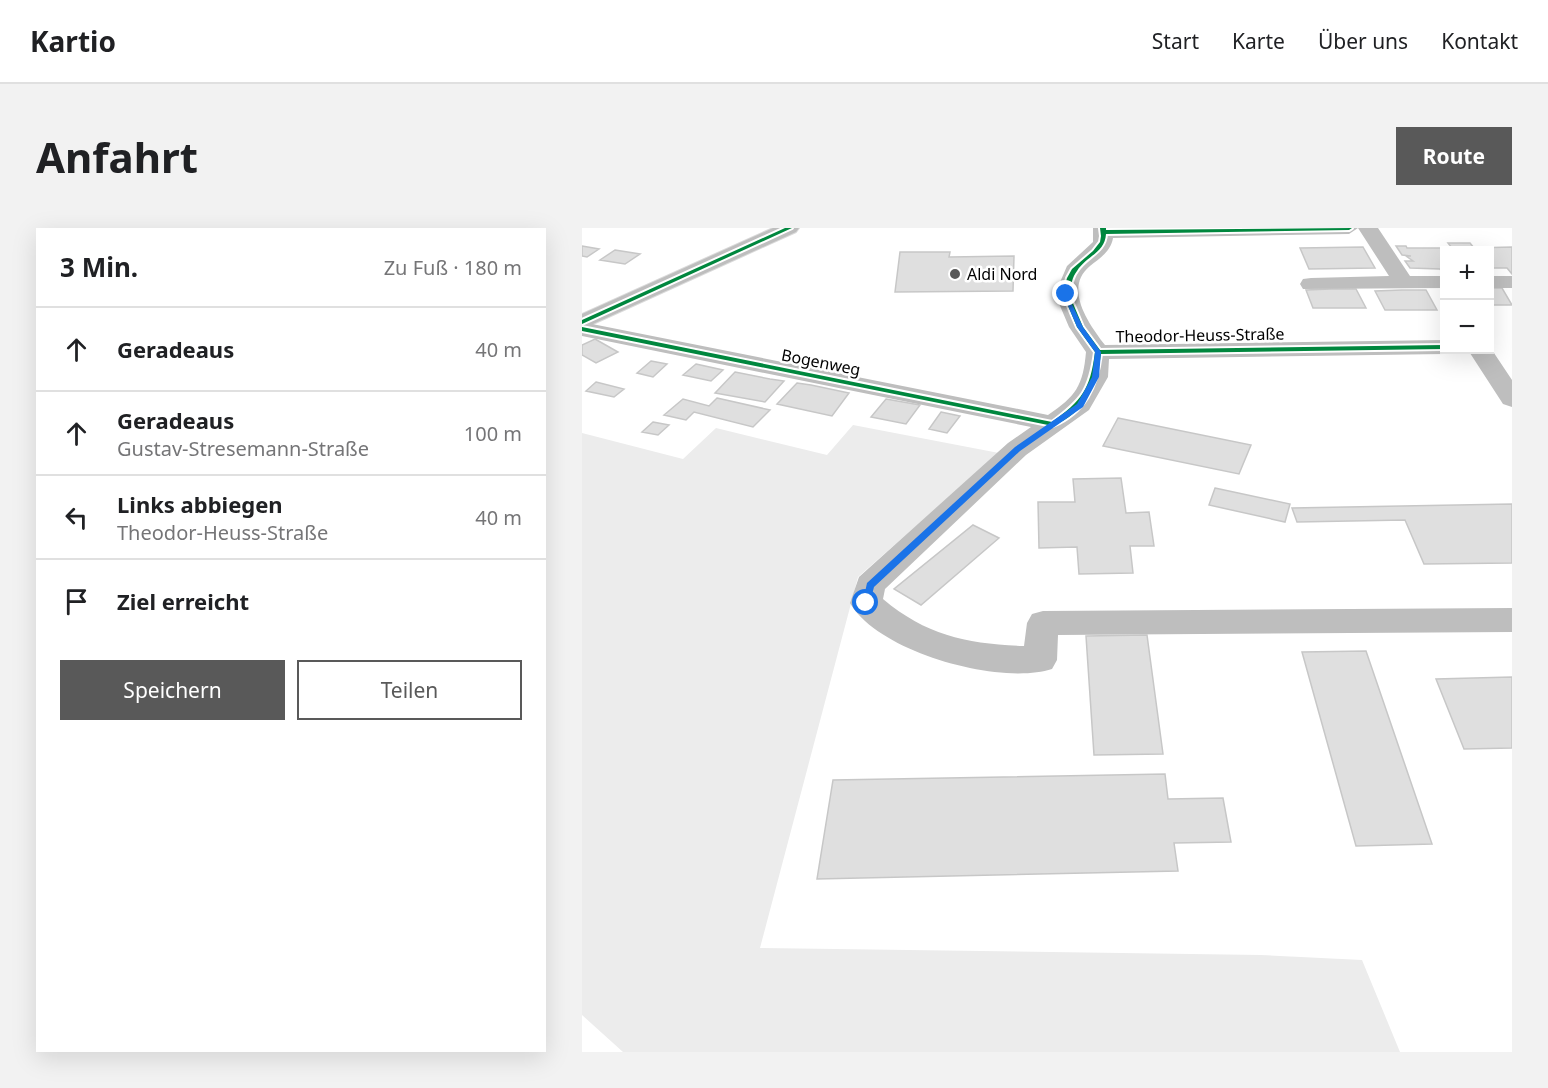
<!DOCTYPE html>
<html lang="de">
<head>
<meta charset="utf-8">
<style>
	body { margin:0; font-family:"Noto Sans",sans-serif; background:#f2f2f2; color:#202124 }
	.controls { position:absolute; right:18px; top:18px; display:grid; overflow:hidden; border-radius:0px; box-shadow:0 6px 24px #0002 }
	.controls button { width:54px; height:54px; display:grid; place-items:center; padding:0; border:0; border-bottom:2px solid #e0e0e0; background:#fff; color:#202124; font:30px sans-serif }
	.stop { position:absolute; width:18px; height:18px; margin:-14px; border:4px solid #1a73e8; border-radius:50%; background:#fff }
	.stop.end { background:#1a73e8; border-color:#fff; box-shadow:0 2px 6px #0008 }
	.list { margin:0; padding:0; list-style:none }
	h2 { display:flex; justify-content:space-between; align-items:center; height:78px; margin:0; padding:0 24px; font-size:26px }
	h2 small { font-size:20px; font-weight:400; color:#757577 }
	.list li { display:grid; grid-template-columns:39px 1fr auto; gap:18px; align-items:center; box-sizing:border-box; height:84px; padding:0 24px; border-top:2px solid #e0e0e0 }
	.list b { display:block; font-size:22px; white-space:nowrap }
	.list p { margin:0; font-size:20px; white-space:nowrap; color:#757577 }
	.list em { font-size:20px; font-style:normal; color:#757577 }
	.actions { display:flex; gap:12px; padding:18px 24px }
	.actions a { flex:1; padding:14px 0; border:2px solid #595959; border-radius:0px; text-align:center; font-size:21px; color:#595959 }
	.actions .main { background:#595959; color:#fff }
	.icon { flex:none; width:33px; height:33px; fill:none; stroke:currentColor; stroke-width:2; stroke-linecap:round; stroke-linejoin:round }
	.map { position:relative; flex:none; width:930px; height:824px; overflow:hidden; border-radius:0px }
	header { display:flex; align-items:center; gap:36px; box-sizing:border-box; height:84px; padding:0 30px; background:#fff; border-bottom:2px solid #e0e0e0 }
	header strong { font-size:28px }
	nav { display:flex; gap:33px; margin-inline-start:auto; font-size:21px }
	.intro { display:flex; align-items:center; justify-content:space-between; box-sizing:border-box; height:144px; padding:0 36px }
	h1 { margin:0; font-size:42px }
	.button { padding:15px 27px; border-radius:0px; background:#595959; color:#fff; font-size:21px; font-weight:700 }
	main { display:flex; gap:36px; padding:0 36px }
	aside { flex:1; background:#fff; border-radius:0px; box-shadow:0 6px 24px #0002 }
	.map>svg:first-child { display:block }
	.green { fill:#ececec }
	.building { fill:#dfdfdf; stroke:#c7c7c7; stroke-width:1.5 }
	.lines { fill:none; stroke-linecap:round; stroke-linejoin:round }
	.major-casing { stroke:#dbdbdb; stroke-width:2 }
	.minor { fill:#bebebe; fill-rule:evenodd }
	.major { fill:#bebebe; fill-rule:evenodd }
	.cycleway-casing { stroke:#fff; stroke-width:4 }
	.cycleway { fill:#00873e; fill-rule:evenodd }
	.route { fill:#1a73e8 }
	.poi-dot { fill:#595959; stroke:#fff; stroke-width:2 }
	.labels { text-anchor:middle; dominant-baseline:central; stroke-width:5; stroke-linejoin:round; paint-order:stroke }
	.far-poi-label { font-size:16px; fill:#000; stroke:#fff; text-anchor:start }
	.far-street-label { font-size:16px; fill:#000; stroke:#fff }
</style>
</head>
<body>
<header>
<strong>Kartio</strong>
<nav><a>Start</a><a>Karte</a><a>Über uns</a><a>Kontakt</a></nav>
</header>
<div class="intro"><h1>Anfahrt</h1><a class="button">Route</a></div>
<main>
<aside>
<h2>3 Min.<small>Zu Fuß · 180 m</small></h2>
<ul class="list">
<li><svg class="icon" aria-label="ahead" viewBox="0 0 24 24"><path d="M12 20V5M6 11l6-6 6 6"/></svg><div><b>Geradeaus</b></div><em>40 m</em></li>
<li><svg class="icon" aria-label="ahead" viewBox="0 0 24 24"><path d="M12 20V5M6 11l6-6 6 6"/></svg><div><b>Geradeaus</b><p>Gustav-Stresemann-Straße</p></div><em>100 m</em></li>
<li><svg class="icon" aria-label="left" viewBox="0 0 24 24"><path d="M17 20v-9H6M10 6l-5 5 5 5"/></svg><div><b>Links abbiegen</b><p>Theodor-Heuss-Straße</p></div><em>40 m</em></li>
<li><svg class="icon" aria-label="arrive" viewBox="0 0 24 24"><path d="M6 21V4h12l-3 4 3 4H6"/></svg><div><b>Ziel erreicht</b></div></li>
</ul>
<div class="actions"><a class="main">Speichern</a><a>Teilen</a></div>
</aside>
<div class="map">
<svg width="930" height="824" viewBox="0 0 930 824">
	<rect width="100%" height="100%" fill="#fff"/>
	<!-- green -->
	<path class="green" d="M271 197 417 225 276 349 178 720 679 727 780 732 818 824H41L0 787V205L101 231 134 200 245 227Z"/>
	<!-- building -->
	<path class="building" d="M866 15H888L892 20 930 19V46L925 40H908V22H862V47L858 41 828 40 823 33H831L824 28H829L820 27 814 18H824L825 20H870Z
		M0 18 17 21 5 29 0 28Z
		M781 19 793 40 727 41 718 20Z
		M33 22 58 26 43 36 18 32Z
		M318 24H368L367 29 432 28 431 63 313 64Z
		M908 60H920L930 77H908Z
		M749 61H774L784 80H731L724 62Z
		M820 62H844L855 82H803L793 63Z
		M13 111 36 124 14 135 0 127V117Z
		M69 133 85 136 71 149 55 145Z
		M114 136 141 142 129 153 101 147Z
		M153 144 188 151 202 153 183 174 133 165Z
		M14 154 42 161 32 169 4 163Z
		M215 155 229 157 267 165 250 188 195 176Z
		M135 170 188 182 171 199 112 184 104 192 82 187 101 171 127 178Z
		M304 171 338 177 324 196 289 189Z
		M359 184 378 188 365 205 347 201Z
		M536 190 669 217 657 246 521 218Z
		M71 194 87 197 76 207 60 204Z
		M539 250 544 285 567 284 572 318H548L551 345 497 346 495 319 457 320 456 274H493L491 251Z
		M633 260 708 276 703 294 627 277Z
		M930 276V335L842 336 823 292 715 294 710 280Z
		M391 297 417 310 339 377 312 361Z
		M565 407 581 526 512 527 504 408Z
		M784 423 850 616 774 618 720 424Z
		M930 449V520L882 521 854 451Z
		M583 546 586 571 641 570 649 614 592 615 596 643 235 651 251 552Z"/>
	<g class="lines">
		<defs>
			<path id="major" d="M191 0H217L214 4 0 101V86Z"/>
		</defs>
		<!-- major casing -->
		<use href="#major" class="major-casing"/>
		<!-- minor -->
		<path class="minor" d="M511 0H796L828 48H862V60L721 61 718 56 721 51 729 50 807 48 776 0 767 6 531 10C529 23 518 30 508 38 481 60 507 96 523 117L862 112V122H872L862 126 527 131 526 149 507 182 444 227 303 361 301 371C345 408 386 416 442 418L445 395 450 386 461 383 930 380V404L476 407 475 432 470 441C418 458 296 424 268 375L277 349 426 215 449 199 0 108V94L466 187C494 168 501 158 504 124L487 99 473 66 485 38 511 14Z
			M908 48H930V60H908Z
			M908 119 930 152V179L921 176 886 122H908Z"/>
		<!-- major -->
		<use href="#major" class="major"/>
		<defs>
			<path id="cycleway" d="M203 0H210L0 96V92Z
				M518 0H524V2L770 0 767 2 524 6C523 25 504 28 495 43 490 49 489 58 487 66L501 99 518 122 862 117V121L519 126C515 159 503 184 471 198L0 103V99L470 194C500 172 508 162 513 124L495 99 481 66 485 50 490 41 511 23 518 14 519 8Z"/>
		</defs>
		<!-- cycleway casing -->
		<use href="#cycleway" class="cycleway-casing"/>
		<!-- cycleway -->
		<use href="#cycleway" class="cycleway"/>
	</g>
	<!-- route -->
	<path class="route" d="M484 64 501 99 519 124 517 149 501 179 438 223 292 359 287 378H280L285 355 433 219 495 176 510 149 513 124 495 99 481 66Z"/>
	<!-- markers -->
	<circle class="poi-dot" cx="373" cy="46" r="6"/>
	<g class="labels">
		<!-- far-poi labels -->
		<g class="far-poi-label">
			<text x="385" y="46">Aldi Nord</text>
		</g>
		<!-- far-street labels -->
		<g class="far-street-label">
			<text transform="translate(618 107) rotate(-1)">Theodor-Heuss-Straße</text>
			<text transform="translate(239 134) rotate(11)">Bogenweg</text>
		</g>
	</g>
</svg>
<div class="controls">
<button>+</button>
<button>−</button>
</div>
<div class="stop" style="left:284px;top:375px"></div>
<div class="stop end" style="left:484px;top:66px"></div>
</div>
</main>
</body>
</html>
